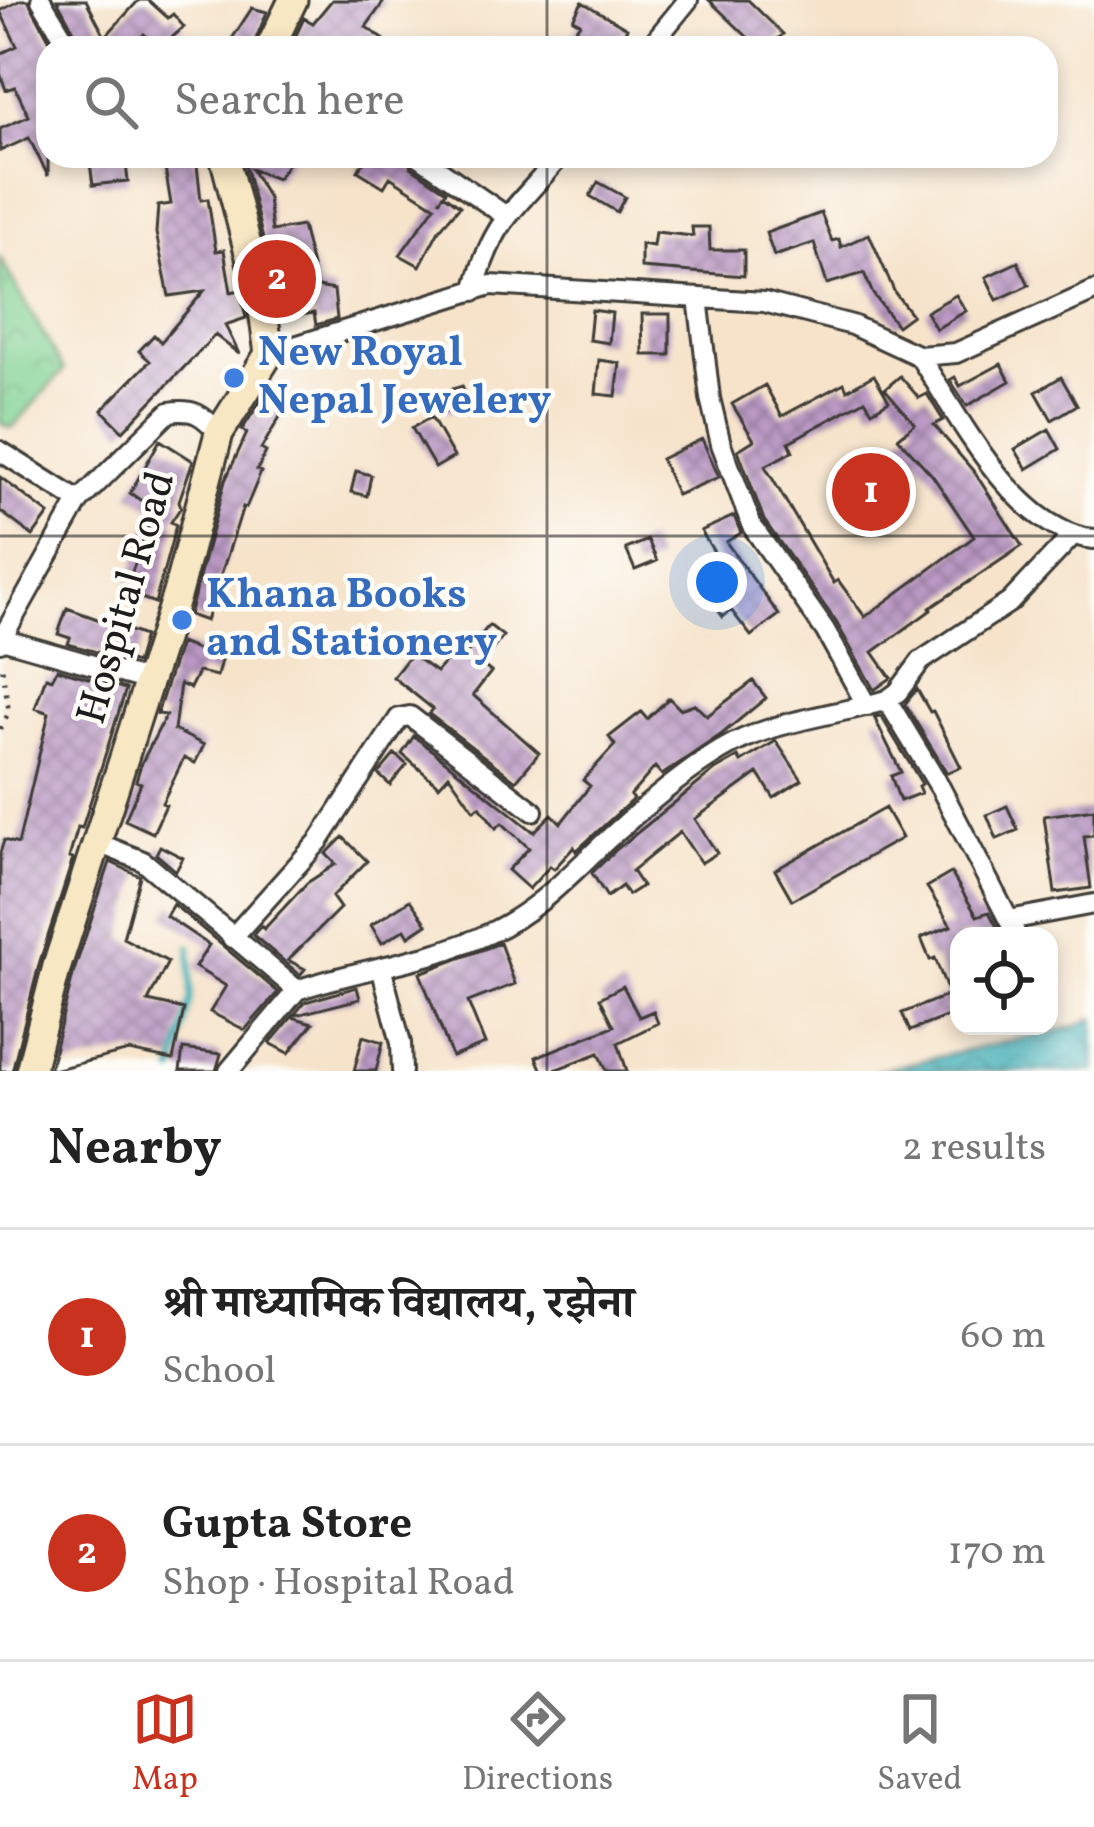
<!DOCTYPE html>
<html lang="en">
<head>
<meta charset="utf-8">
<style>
	body { margin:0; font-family:Vollkorn,"Noto Serif Devanagari",serif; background:#f6f6f6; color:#222 }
	.controls { position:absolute; right:36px; bottom:36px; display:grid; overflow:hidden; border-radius:24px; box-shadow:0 6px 18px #0003 }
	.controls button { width:108px; height:108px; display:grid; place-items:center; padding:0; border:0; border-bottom:3px solid #e0e0e0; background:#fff; color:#222; font:60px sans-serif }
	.you { position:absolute; left:717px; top:582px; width:42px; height:42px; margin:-30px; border:9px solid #fff; border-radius:50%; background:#1a73e8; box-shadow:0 0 0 18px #1a73e833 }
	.badge { display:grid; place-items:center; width:78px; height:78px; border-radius:50%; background:#c8321e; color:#fff; font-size:39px; font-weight:700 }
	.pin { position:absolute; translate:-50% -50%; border:6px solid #fff; box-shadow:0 3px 12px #0006 }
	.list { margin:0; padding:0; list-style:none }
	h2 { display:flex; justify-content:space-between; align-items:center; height:156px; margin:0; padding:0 48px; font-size:51px }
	h2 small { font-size:39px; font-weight:400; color:#767676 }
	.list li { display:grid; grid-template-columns:78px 1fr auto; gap:36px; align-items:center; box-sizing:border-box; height:216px; padding:0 48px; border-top:3px solid #e0e0e0 }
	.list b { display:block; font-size:45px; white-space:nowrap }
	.list p { margin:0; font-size:39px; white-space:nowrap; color:#767676 }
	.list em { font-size:39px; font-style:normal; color:#767676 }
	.icon { flex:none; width:66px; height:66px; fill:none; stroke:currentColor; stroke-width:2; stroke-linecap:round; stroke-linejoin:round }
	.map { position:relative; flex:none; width:1094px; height:1071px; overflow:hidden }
	.search { position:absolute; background:#fff; box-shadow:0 6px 18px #0003; left:36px; right:36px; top:36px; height:132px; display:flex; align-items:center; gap:30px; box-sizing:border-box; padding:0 42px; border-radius:36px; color:#767676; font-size:45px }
	.sheet { height:588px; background:#fff }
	nav { display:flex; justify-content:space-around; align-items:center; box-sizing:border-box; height:168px; border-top:3px solid #e0e0e0; background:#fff; font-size:33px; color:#767676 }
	nav a { display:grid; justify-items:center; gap:6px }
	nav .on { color:#c8321e }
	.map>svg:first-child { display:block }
	.park { fill:url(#park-crowns); stroke:#4e7758; stroke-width:3 }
	.water { fill:url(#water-waves); stroke:#2a6468; stroke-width:3 }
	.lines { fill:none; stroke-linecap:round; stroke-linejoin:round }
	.stream { stroke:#39abb4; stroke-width:6 }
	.building { fill:url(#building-cross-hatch) }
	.street-casing { stroke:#3d3a36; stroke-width:24 }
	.secondary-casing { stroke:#3d3a36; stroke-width:33 }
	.path { stroke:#3d3a36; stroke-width:4.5; stroke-dasharray:3 9; stroke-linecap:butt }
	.street { stroke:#fff; stroke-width:18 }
	.secondary { stroke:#f8e7c3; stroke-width:27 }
	.grid { fill:none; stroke:#1c1c1c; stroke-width:3; stroke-opacity:0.55 }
	.shop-dot { fill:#3f7fe0; stroke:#fdfcf7; stroke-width:4.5 }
	.labels { text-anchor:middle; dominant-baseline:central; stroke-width:9; stroke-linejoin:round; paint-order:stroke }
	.shop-label { font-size:42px; font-weight:bold; fill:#366cbe; stroke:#fdfcf7; text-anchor:start }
	.street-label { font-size:42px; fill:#1c1c1c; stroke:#fdfcf7 }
</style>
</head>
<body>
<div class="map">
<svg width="1094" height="1071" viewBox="0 0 1094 1071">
	<defs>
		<pattern id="park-crowns" width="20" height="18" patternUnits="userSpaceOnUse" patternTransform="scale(3)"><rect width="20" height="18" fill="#81d293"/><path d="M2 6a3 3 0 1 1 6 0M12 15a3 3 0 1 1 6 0" fill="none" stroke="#6fb47e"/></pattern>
		<pattern id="water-waves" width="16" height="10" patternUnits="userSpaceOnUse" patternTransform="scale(3)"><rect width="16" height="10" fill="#39abb4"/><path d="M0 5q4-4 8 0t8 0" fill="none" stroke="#2f8a92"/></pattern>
		<pattern id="building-cross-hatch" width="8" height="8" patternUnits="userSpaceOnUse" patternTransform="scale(3)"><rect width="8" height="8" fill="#ba99c4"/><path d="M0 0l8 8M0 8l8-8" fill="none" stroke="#967c9e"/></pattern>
	</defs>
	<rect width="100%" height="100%" fill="#fdfcf7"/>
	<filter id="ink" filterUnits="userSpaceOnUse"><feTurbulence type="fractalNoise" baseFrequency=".00833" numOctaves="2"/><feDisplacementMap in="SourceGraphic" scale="24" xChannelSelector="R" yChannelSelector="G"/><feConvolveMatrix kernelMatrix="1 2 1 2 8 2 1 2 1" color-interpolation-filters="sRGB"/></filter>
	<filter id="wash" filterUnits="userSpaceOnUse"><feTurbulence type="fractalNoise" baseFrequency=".004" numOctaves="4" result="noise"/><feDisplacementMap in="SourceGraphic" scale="48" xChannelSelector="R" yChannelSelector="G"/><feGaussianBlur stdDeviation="2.7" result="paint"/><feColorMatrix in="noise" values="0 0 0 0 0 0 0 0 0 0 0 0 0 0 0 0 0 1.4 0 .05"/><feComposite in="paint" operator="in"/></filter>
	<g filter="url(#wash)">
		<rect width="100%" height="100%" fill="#f6e3ca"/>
		<!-- park -->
		<path class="park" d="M0 258 64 370 12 428 0 423Z"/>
		<!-- water -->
		<path class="water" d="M1094 1018V1071H875L1076 1026Z"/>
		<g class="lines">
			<!-- stream -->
			<path class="stream" d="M174 1071 191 999 190 946"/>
		</g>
		<g id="blocks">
			<!-- building -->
			<path class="building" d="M21 0H28L54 48H48V176L29 138 0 151V129L29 116 15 87 6 90 0 73V54L17 46 0 11Z
				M57 0H86L105 37 139 0H148L168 18 173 14 184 27 160 48 144 34 131 48H83Z
				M332 0H385L366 27 396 48H290L304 18 313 23Z
				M709 0H748L783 34 769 48H759Z
				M582 2 627 28 615 48H579L568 40 580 23 573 19Z
				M252 8 267 12 252 48H226Z
				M89 156H125L128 181 93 185Z
				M163 156H196L201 200 208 199 216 251 224 250 231 292 240 290 246 318 225 325 239 354 215 335 123 431 102 410 150 361 139 351 154 335 161 342 204 291 169 296 156 233 158 206 171 204Z
				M243 156H293L277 179 251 169 268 198 272 231 302 226 317 287 334 290 337 319 316 325 314 313 282 318Z
				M367 156H406L411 167 446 191 439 201 444 194 460 206 439 230 420 266 400 255 435 206 390 177 384 187 358 171Z
				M598 182 625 197 617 212 590 196Z
				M821 213 832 241 839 239 841 247 869 234 895 293 912 315 897 326 873 294 864 273 827 284 814 243 774 256 766 233Z
				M692 227H709L710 250H744V276L641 268V244L653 246 655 232 693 236Z
				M1018 262 1029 285 997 300 986 277Z
				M956 295 966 311 936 329 926 312Z
				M592 310 612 313 609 343 589 340Z
				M642 314H670V355H643Z
				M599 360 620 363 616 396 596 394Z
				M1001 364 1010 381 967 406 950 380 955 377 960 386Z
				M874 375 889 401 872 411 865 400 789 442 793 451 765 466 834 583 838 580 865 617 974 537 932 475 898 438 915 424 885 389 900 376 919 398 927 394 943 420 934 425 975 473 1022 546 930 608 931 610 873 652 891 678 874 690 836 622 764 520 738 450 754 440 732 404 765 385 782 416 844 383 847 390Z
				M1061 377 1077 405 1052 420 1036 392Z
				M270 386 291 398 261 449 266 452 257 470 261 472 246 508 243 507 206 621 189 615 225 481 247 433 242 430Z
				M462 386 469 405 447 412 440 393Z
				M431 417 454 457 435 468 412 428Z
				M1049 429 1060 449 1027 469 1015 449Z
				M702 439 719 477 677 495 661 459Z
				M160 440 193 461 179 501 181 507 171 522 176 525 155 603 125 592 154 509 130 493Z
				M356 471 371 475 367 496 351 492Z
				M0 477 49 514 33 536 0 511Z
				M734 516 741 533 726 542 779 615 751 636 731 610 723 617 700 585 724 568 701 531Z
				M648 540 657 561 635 570 626 549Z
				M67 608 144 636 136 663 68 644 70 638 58 634Z
				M489 625 503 636 481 664 491 672 473 695 539 753 516 781 429 714 433 709 393 677 411 654 436 672 458 647 467 653Z
				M180 643 221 660 217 676 198 672 190 688 180 684 174 730 204 745 195 763 184 758 162 803 166 805 153 833 125 820 141 783 136 781 141 764 166 715 157 714Z
				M57 669 126 689 82 828 78 827 69 858 73 859 40 961 12 1071H0V853L4 840 18 844 49 713 35 708 46 677 52 679Z
				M753 681 766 698 722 734 662 775 655 767 630 796 633 799 576 851 574 847 554 869 550 866 529 889 508 870 529 848 502 823 496 828 480 806 474 810 449 775 439 786 402 754 414 736 534 832 552 814 561 823 590 786 583 780 615 745 609 737 641 712 647 719 669 698 680 709 694 704 707 716Z
				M917 689 930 712 933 711 961 767 947 773 905 704Z
				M881 716 922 784 918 786 921 793 900 801 891 776 901 772 874 717Z
				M776 741 802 780 774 798 758 773 695 819 717 853 701 863 680 832 632 871 642 886 628 895 622 886 607 897 592 873 617 849 715 770 738 757 741 762Z
				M395 754 407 765 390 785 378 774Z
				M1007 806 1018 830 997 839 987 815Z
				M885 808 902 838 792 900 775 870Z
				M1094 809V835L1084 836 1091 888 1055 893 1044 816Z
				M343 837 367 861 332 897 340 908 288 960 305 969 300 975 253 935 261 926 264 929 307 883 336 864 326 854Z
				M160 846 183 858 176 871 156 854Z
				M110 862 140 876 123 938 168 962 148 1001 184 1009 173 1060 129 1051 49 1071 74 971Z
				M951 873 977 916 989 912 1002 936H959V1016L956 1013 910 1031 902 1013 949 995 935 958 930 960 921 938 951 926 927 887Z
				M410 900 427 924 409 936 405 929 382 943 371 925Z
				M173 904 278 992 245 1030 210 1012 226 986 195 967 209 945 166 916Z
				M500 943 515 984 468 1002 485 1044 452 1057 420 973Z
				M623 986 639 1017 653 1011 658 1023 618 1043 627 1071H607L599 1053 552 1071H542L536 1057 614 1026 600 998Z
				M357 987 360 999 293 1016 305 1002Z
				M292 1017 313 1023 289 1053 270 1043Z
				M363 1036 383 1042 376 1071H354Z
				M183 1049 221 1054 216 1071H180Z"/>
		</g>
	</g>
	<g filter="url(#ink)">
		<use href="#blocks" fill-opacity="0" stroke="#3d3a36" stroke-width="3"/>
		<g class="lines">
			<defs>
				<path id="street" d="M41 0 70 48
					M649 48 688 0
					M419 156 506 216
					M474 291C493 218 516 210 560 156
					M698 298 710 398 721 444 752 526 825 630 867 706
					M269 354 491 285 764 302 852 325 919 356 956 353 1094 291
					M919 356C958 415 1017 533 1094 539
					M0 451 79 501
					M2 639 149 681
					M0 642 79 501 169 412C194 408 203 415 219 433
					M887 700 941 789 1017 936
					M98 843 143 861 297 990C360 968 429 962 490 933 547 906 579 863 625 824 654 798 687 771 720 751 768 721 833 716 887 700L898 692 921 661 1010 602 1071 537
					M1009 920 1094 904
					M232 938 319 841 399 718 410 716 533 811
					M381 967 401 1043 402 1071
					M229 1071 297 990"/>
				<path id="secondary" d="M270 48 293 0
					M30 1071 57 966 177 593 219 433 269 354 262 303 224 156"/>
			</defs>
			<!-- street casing -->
			<use href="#street" class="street-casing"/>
			<!-- secondary casing -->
			<use href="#secondary" class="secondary-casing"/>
			<!-- path -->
			<path class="path" d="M0 729 9 712 1 660"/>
			<!-- street -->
			<use href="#street" class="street"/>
			<!-- secondary -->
			<use href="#secondary" class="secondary"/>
		</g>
	</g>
	<!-- grid -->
	<path class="grid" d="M547 0V48M547 156V1071M0 536H1094"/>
	<!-- markers -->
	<g class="shop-dot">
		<circle cx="234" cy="378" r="12"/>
		<circle cx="182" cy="620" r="12"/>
	</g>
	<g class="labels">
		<!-- shop labels -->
		<g class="shop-label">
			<text x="258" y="354">New Royal<tspan x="258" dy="48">Nepal Jewelery</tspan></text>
			<text x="206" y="596">Khana Books<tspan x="206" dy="48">and Stationery</tspan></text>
		</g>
		<!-- street labels -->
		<g class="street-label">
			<text transform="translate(128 598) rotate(-74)">Hospital Road</text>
		</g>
	</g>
</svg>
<div class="controls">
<button><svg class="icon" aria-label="locate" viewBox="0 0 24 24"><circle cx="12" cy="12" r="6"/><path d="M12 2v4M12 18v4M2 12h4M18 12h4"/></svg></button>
</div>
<div class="you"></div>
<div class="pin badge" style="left:871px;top:492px">1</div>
<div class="pin badge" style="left:277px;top:279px">2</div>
<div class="search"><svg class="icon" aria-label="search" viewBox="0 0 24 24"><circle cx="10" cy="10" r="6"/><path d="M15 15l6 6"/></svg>Search here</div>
</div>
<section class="sheet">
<h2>Nearby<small>2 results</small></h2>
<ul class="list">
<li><span class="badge">1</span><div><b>श्री माध्यामिक विद्यालय, रझेना</b><p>School</p></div><em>60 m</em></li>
<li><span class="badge">2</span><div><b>Gupta Store</b><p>Shop · Hospital Road</p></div><em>170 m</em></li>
</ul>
</section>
<nav>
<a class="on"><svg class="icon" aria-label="map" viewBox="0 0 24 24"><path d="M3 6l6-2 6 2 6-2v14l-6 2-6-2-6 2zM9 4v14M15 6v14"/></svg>Map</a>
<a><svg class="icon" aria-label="directions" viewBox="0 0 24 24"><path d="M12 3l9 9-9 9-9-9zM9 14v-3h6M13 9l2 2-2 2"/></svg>Directions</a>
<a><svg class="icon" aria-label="saved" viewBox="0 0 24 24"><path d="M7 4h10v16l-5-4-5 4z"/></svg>Saved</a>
</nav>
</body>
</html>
